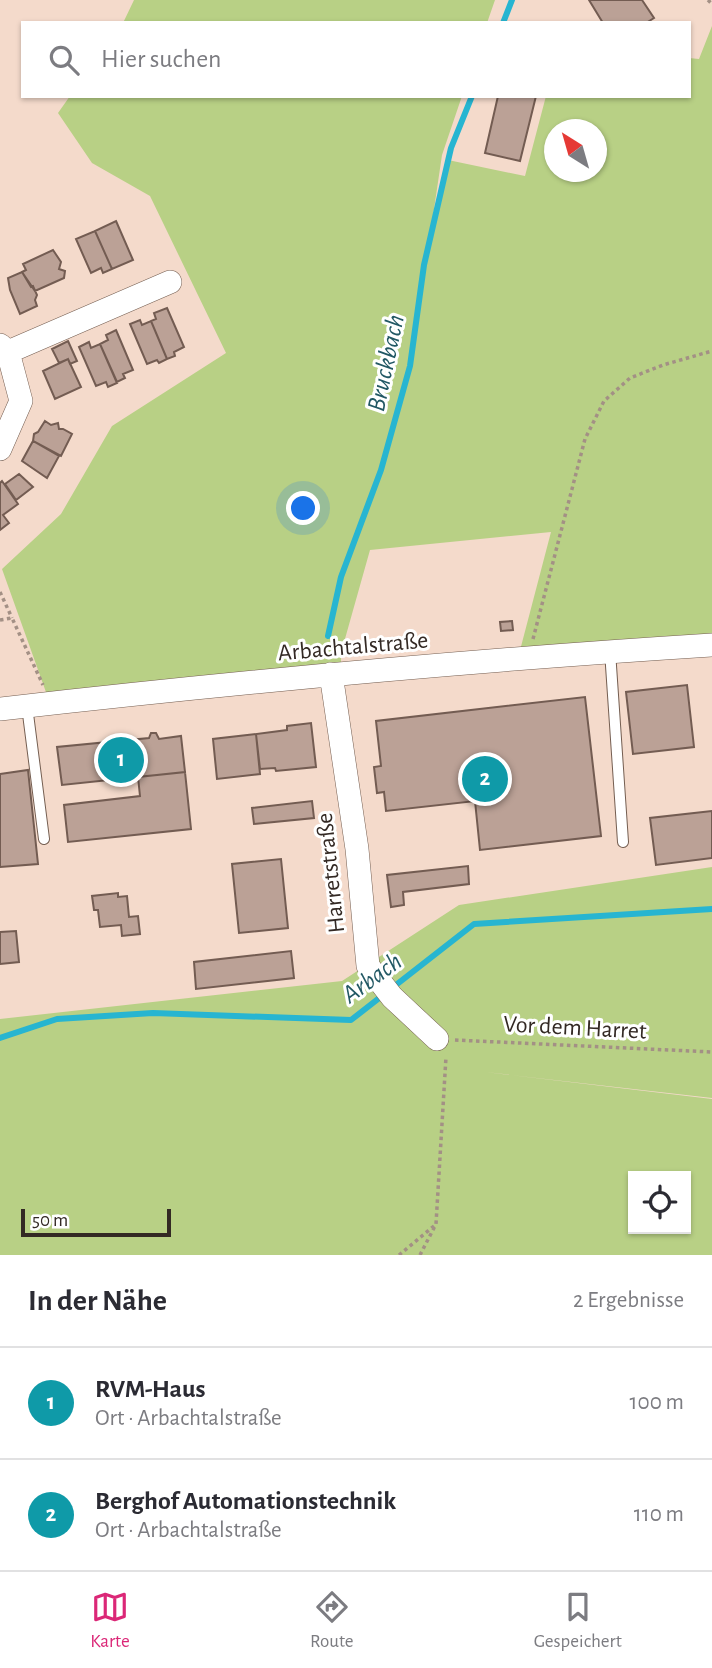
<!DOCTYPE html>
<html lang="de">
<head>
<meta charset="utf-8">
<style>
	body { margin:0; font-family:"Alegreya Sans",sans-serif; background:#f2f2f3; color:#2b2b33 }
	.controls { position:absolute; right:21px; bottom:21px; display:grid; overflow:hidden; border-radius:0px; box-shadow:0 2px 5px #0004 }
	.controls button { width:63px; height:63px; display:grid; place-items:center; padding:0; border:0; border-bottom:2px solid #e1e1e2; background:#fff; color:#2b2b33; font:35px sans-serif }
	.compass { position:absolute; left:544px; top:119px; width:63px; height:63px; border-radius:50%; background:#fff; box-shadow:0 2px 5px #0004; rotate:323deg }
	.scale { position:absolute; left:21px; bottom:18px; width:150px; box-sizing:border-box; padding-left:7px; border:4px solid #332924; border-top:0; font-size:19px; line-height:24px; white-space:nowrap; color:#332924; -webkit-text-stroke:5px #fff; paint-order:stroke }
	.you { position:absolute; left:304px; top:509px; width:24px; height:24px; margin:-18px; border:5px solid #fff; border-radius:50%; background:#1a73e8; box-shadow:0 0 0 10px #1a73e833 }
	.badge { display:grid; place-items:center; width:46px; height:46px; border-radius:50%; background:#db2777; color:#fff; font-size:23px; font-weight:700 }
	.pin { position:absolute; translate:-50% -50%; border:4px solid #fff; box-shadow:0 2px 7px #0006 }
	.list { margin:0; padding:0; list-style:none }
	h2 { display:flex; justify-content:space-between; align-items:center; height:91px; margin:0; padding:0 28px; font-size:30px }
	h2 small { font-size:23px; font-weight:400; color:#7c7c81 }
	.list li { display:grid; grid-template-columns:46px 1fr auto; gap:21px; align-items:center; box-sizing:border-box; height:112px; padding:0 28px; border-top:2px solid #e1e1e2 }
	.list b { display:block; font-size:26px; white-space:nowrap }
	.list p { margin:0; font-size:23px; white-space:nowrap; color:#7c7c81 }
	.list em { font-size:23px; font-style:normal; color:#7c7c81 }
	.icon { flex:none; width:38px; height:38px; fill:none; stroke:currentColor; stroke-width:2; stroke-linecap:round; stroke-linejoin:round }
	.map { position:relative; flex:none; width:712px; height:1255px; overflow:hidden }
	.search { position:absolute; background:#fff; box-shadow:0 2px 5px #0004; left:21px; right:21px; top:21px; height:77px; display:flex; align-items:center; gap:18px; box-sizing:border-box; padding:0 24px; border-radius:0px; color:#7c7c81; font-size:26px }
	.sheet { height:315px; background:#fff }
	nav { display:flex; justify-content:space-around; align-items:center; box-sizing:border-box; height:98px; border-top:2px solid #e1e1e2; background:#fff; font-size:19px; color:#7c7c81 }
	nav a { display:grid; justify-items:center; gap:4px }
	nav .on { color:#db2777 }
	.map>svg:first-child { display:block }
	.green { fill:#b8d085; fill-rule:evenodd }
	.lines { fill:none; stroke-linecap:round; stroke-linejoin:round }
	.stream { stroke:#27b5d1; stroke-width:6 }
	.building { fill:#bba196; stroke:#735c52; stroke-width:2 }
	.lane-casing { stroke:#745e51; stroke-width:12 }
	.street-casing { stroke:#745e51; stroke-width:24 }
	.path { stroke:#a39085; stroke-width:3.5; stroke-dasharray:3.5 3.5; stroke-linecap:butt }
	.lane { stroke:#fff; stroke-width:10 }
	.street { stroke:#fff; stroke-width:23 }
	.labels { text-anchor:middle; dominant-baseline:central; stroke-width:6; stroke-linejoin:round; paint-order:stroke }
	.street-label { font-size:24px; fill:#332924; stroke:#fff }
	.water-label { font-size:26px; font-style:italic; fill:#225864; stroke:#fff }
</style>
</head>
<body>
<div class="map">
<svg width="712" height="1255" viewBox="0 0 712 1255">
	<rect width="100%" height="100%" fill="#f4dacb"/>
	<!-- green -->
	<path class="green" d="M134 0H495L487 23H123Z
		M712 26V645L518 658 551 532 370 550 341 653V674L47 695 2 569 61 514 112 426 226 353 150 196 92 163 58 113 70 96H462L442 155 429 243 448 160 525 176 546 96H689V58L699 59ZM554 130H596V172H554Z
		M712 867V1098L485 1072 712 1099V1255H0V1019L342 981 459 905ZM633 1176H686V1229H633Z"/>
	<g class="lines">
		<!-- stream -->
		<path class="stream" d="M503 23 512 0
			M328 636 341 577 381 470 410 366 424 265 451 148 472 96
			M0 1038 57 1019 153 1013 351 1020 474 924 712 909"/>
	</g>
	<!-- building -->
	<path class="building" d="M589 0H642L654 18 646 23H603Z
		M498 96H536L520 161 485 153Z
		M116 221 133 260 112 269 95 231Z
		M95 231 112 269 103 273 101 268 91 273 76 239Z
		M53 250 61 262 59 269 65 271 64 278 35 291 22 272 26 270 23 264Z
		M22 272 31 287 33 286 37 295 35 300 37 306 20 314 10 290 8 278Z
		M167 308 184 347 174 352 175 356 167 359 151 321 156 319 154 313Z
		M140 320 142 325 151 321 167 359 159 363 157 360 147 364 130 324Z
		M116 330 133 370 123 374 125 378 117 382 100 344 108 340 106 335Z
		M68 341 77 361 70 364 68 359 59 363 52 349Z
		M89 342 91 348 100 344 117 383 108 387 106 382 96 386 79 347Z
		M68 359 81 387 55 399 43 371Z
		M45 421 51 425 58 423 59 429H63L72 434 61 456 33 441 34 434 38 432Z
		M33 441 59 456 47 478 22 461Z
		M19 474 33 487 16 500 5 484Z
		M2 481 18 504 3 515 9 523 0 530V483Z
		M512 621 513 630 501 631 500 622Z
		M687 685 694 747 633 754 626 692Z
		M585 697 601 836 480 850 475 801 386 811 384 792 377 793 374 767 381 766 376 721Z
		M311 723 316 767 276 771 275 768 260 769 256 734 287 730V726Z
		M151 733H156L159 739 181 736 185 772 62 785 57 747 149 738Z
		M256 734 260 774 217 779 213 739Z
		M28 770 38 864 0 867V774Z
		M185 772 191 829 68 842 64 805 140 796 138 777Z
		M312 801 314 818 254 824 252 808Z
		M712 811V858L656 865 650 818Z
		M281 859 288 928 239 933 232 864Z
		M468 866 469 884 403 892 404 905 391 907 387 875Z
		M118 893V897L127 896 129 917 138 916 140 934 122 936 121 925 100 927 98 910H94L92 896Z
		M16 931 19 962 0 964V932Z
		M291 951 294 978 196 989 194 962Z"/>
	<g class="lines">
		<defs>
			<path id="lane" d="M610 651 623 842
				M27 706 44 839"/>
			<path id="street" d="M0 345 8 352 21 401 0 449
				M8 352 170 282
				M331 674 357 849 368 966 392 997 437 1039
				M0 709C237 682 474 660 712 645"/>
		</defs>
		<!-- lane casing -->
		<use href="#lane" class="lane-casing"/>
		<!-- street casing -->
		<use href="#street" class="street-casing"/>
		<!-- path -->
		<path class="path" d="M708 0 712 4
			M0 592 12 618
			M0 620 12 618 43 685
			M533 639 585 439 604 401 630 378 663 365 712 351
			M455 1040 712 1052
			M399 1255 434 1226
			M420 1255 436 1224 446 1057"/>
		<!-- lane -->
		<use href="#lane" class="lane"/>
		<!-- street -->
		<use href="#street" class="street"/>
	</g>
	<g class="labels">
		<!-- street labels -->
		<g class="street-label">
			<text transform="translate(353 647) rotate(-5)">Arbachtalstraße</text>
			<text transform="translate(331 873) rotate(-96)">Harretstraße</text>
			<text transform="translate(575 1028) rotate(3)">Vor dem Harret</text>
		</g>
		<!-- water labels -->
		<g class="water-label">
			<text transform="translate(386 363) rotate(-78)">Bruckbach</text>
			<text transform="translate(372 978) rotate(-36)">Arbach</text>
		</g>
	</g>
</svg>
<div class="controls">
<button><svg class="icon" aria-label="locate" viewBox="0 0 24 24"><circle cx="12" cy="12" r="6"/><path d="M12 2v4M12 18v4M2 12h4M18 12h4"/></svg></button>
</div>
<svg class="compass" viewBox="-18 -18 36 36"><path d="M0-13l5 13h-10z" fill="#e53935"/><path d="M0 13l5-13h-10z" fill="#7c7c81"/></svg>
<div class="scale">50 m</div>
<div class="you"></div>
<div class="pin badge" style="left:121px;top:760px;background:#0f9aa8">1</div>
<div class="pin badge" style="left:485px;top:779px;background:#0f9aa8">2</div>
<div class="search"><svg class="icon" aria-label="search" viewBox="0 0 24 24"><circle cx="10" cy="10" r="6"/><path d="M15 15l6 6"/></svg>Hier suchen</div>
</div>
<section class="sheet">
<h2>In der Nähe<small>2 Ergebnisse</small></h2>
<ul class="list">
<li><span class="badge" style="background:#0f9aa8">1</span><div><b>RVM-Haus</b><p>Ort · Arbachtalstraße</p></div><em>100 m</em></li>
<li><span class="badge" style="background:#0f9aa8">2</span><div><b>Berghof Automationstechnik</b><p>Ort · Arbachtalstraße</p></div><em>110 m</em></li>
</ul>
</section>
<nav>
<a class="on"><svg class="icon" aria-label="map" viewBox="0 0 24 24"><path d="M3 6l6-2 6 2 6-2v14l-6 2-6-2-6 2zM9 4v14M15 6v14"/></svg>Karte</a>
<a><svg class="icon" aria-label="directions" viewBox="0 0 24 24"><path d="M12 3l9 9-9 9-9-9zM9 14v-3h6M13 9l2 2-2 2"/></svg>Route</a>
<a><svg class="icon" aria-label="saved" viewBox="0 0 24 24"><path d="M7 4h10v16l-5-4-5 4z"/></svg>Gespeichert</a>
</nav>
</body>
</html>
